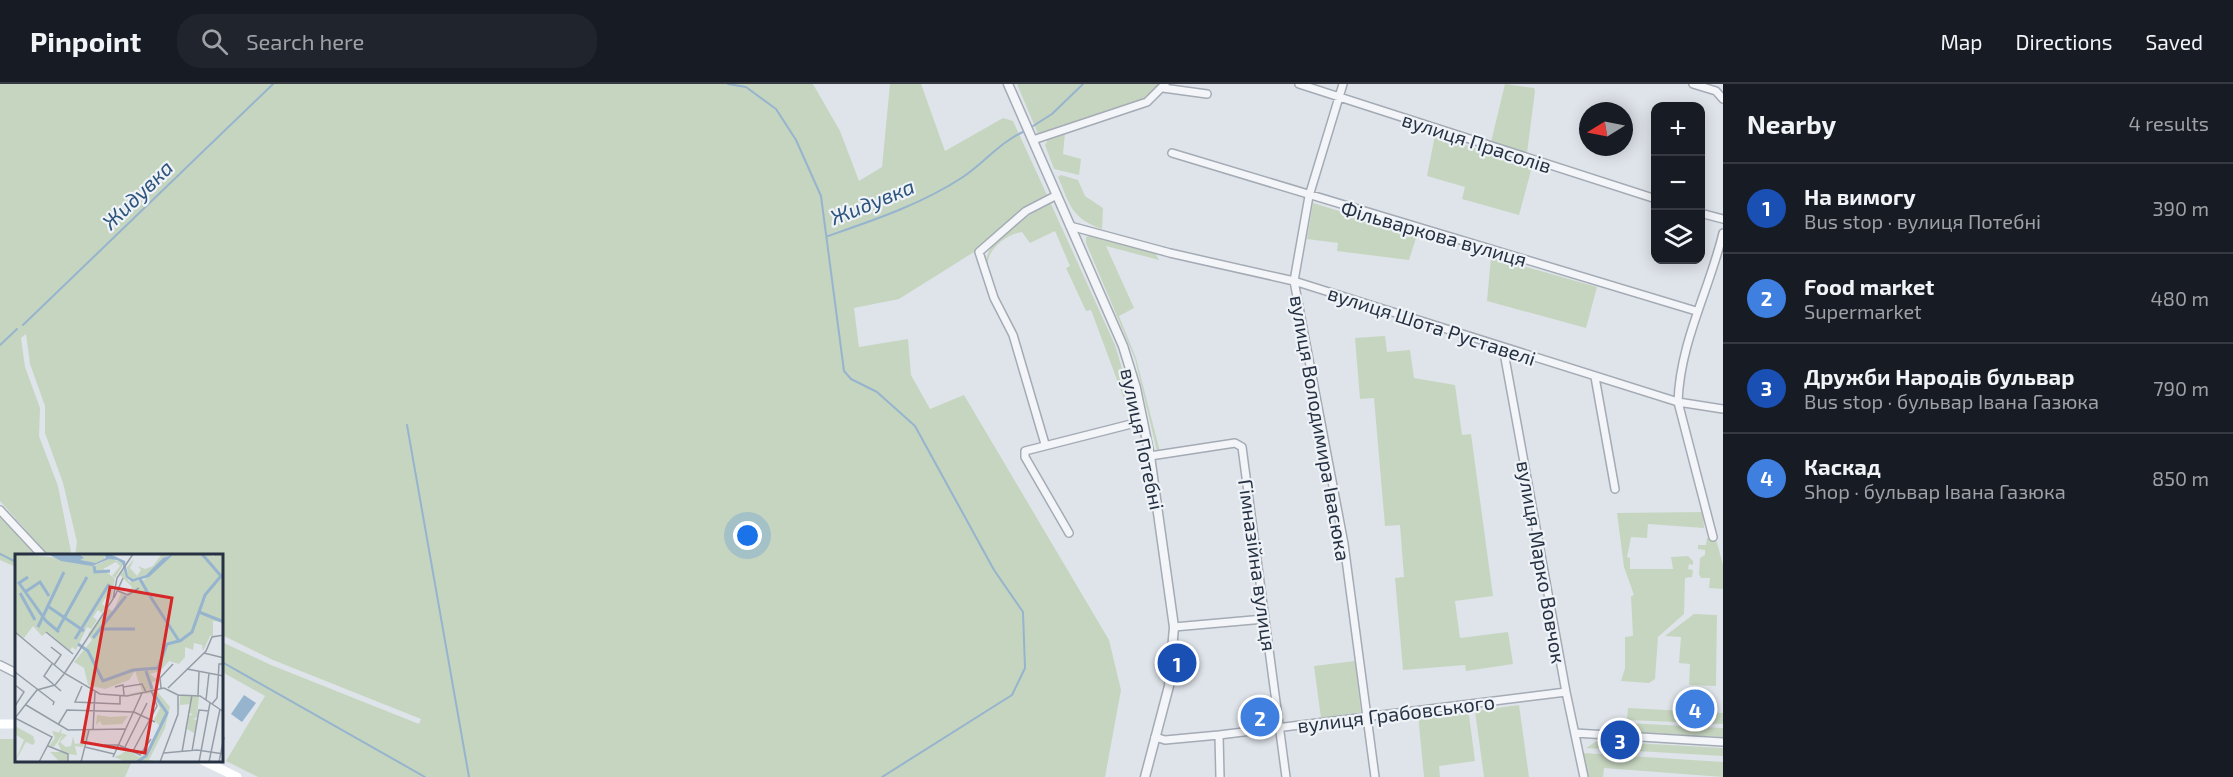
<!DOCTYPE html>
<html lang="en">
<head>
<meta charset="utf-8">
<style>
	body { margin:0; font-family:"Exo 2",sans-serif; background:#20242c; color:#f1f3f6 }
	.controls { position:absolute; right:18px; top:18px; display:grid; overflow:hidden; border-radius:12px; box-shadow:0 3px 15px #0003 }
	.controls button { width:54px; height:54px; display:grid; place-items:center; padding:0; border:0; border-bottom:2px solid #363941; background:#171b24; color:#f1f3f6; font:30px sans-serif }
	.compass { position:absolute; left:1579px; top:18px; width:54px; height:54px; border-radius:50%; background:#171b24; box-shadow:0 3px 15px #0003; rotate:260deg }
	.you { position:absolute; left:748px; top:452px; width:21px; height:21px; margin:-15px; border:4px solid #fff; border-radius:50%; background:#1a73e8; box-shadow:0 0 0 9px #1a73e833 }
	.badge { display:grid; place-items:center; width:39px; height:39px; border-radius:50%; background:#db2777; color:#fff; font-size:20px; font-weight:700 }
	.pin { position:absolute; translate:-50% -50%; border:3px solid #fff; box-shadow:0 2px 6px #0006 }
	.list { margin:0; padding:0; list-style:none }
	h2 { display:flex; justify-content:space-between; align-items:center; height:78px; margin:0; padding:0 24px; font-size:26px }
	h2 small { font-size:20px; font-weight:400; color:#9ea1a6 }
	.list li { display:grid; grid-template-columns:39px 1fr auto; gap:18px; align-items:center; box-sizing:border-box; height:90px; padding:0 24px; border-top:2px solid #363941 }
	.list b { display:block; font-size:22px; white-space:nowrap }
	.list p { margin:0; font-size:20px; white-space:nowrap; color:#9ea1a6 }
	.list em { font-size:20px; font-style:normal; color:#9ea1a6 }
	.icon { flex:none; width:33px; height:33px; fill:none; stroke:currentColor; stroke-width:2; stroke-linecap:round; stroke-linejoin:round }
	.map { position:relative; flex:none; width:1723px; height:693px; overflow:hidden }
	header { display:flex; align-items:center; gap:36px; box-sizing:border-box; height:84px; padding:0 30px; background:#171b24; border-bottom:2px solid #363941 }
	header strong { font-size:28px }
	nav { display:flex; gap:33px; margin-inline-start:auto; font-size:21px }
	.search { width:420px; height:54px; background:#20242c; display:flex; align-items:center; gap:15px; box-sizing:border-box; padding:0 21px; border-radius:24px; color:#9ea1a6; font-size:22px }
	main { display:flex }
	aside { flex:1; background:#171b24 }
	.map>svg:first-child { display:block }
	.green { fill:#c6d5c0 }
	.water { fill:#96b4ce }
	.lines { fill:none; stroke-linecap:round; stroke-linejoin:round }
	.stream { stroke:#96b4ce; stroke-width:2 }
	.minor-casing { stroke:#a4abb5; stroke-width:10 }
	.tertiary-casing { stroke:#a4abb5; stroke-width:11 }
	.minor { stroke:#f3f5f8; stroke-width:7 }
	.tertiary { stroke:#f3f5f8; stroke-width:8 }
	.secondary { stroke:#fff; stroke-width:9 }
	.labels { text-anchor:middle; dominant-baseline:central; stroke-width:4.5; stroke-linejoin:round; paint-order:stroke }
	.street-label { font-size:20px; fill:#263243; stroke:#eff3f7 }
	.water-label { font-size:21px; font-style:italic; fill:#2c547c; stroke:#eff3f7 }
	.inset-river { fill:none; stroke:#96b4ce; stroke-width:3 }
	.inset-road { fill:none; stroke:#959da7; stroke-width:1.5 }
	.view { fill:#d62828; fill-opacity:0.15; stroke:#d62828; stroke-width:3 }
	.inset-edge { fill:none; stroke:#263243; stroke-width:3 }
</style>
</head>
<body>
<header>
<strong>Pinpoint</strong>
<div class="search"><svg class="icon" aria-label="search" viewBox="0 0 24 24"><circle cx="10" cy="10" r="6"/><path d="M15 15l6 6"/></svg>Search here</div>
<nav><a>Map</a><a>Directions</a><a>Saved</a></nav>
</header>
<main>
<div class="map">
<svg width="1723" height="693" viewBox="0 0 1723 693">
	<rect width="100%" height="100%" fill="#dfe4ea"/>
	<!-- green -->
	<path class="green" d="M0 0H813L840 47 859 97 882 83 890 0H921L945 67 1003 34 1013 37 1047 111 1024 124 974 168 899 215 854 224 859 263 908 255 911 291 930 325 964 311 1109 556 1121 606 1105 693H258L226 677 265 612 222 588V558L271 581 419 640 421 635 273 576 222 551V471H75L77 458 63 399 45 349V322L30 280 26 250 21 254 25 283 40 324 39 352 58 402 71 468 68 471H48L0 417Z
		M1017 0H1160L1143 16 1038 50Z
		M1505 0 1534 4 1535 7 1527 69 1491 58Z
		M1065 49 1063 70 1081 75 1079 91 1054 85 1045 61 1049 54Z
		M1435 51 1532 83 1519 131 1462 115 1465 103 1427 92Z
		M1061 91 1078 96 1085 112 1103 124 1102 145C1071 134 1070 121 1058 93Z
		M1313 119 1417 151 1409 176 1337 167 1338 159 1307 155Z
		M1051 120 1115 261 1137 334 1132 336 1091 226 1086 227 1066 184 1070 182 1055 147 1030 159 1022 148C1008 149 987 165 988 180 988 185 990 191 991 195 989 189 986 183 986 177 988 154 1032 128 1051 120Z
		M1095 150 1154 167 1159 176 1106 162 1134 224 1119 232 1136 274 1160 368 1157 367 1135 275 1086 159V153Z
		M1491 173 1597 203 1586 244 1487 217Z
		M1385 252 1387 268 1410 266 1414 294 1455 301 1462 351 1471 350 1493 512 1455 517 1460 554 1508 548 1513 580 1466 587 1465 581 1403 586 1395 494 1404 493 1400 441 1385 442 1374 314 1360 315 1355 254Z
		M1703 428 1704 444 1648 440 1647 454 1631 453 1627 473 1630 474V485H1673L1671 473 1688 472 1693 477V481L1689 480 1688 485 1693 486 1692 493 1685 494 1684 530 1658 553 1655 595 1649 599 1621 597 1625 584V553L1633 552 1631 512 1634 511 1624 483 1617 429Z
		M0 431 37 471H16V483L0 476Z
		M1707 454 1716 455 1723 481V505L1709 504 1710 494H1701L1699 490 1700 474 1705 471V466L1698 465V461H1706Z
		M1694 530 1717 531 1716 602 1689 601 1690 580 1679 579 1681 553 1665 552Z
		M1355 577 1361 628 1321 634 1314 582Z
		M1519 621 1529 693H1541H1484L1475 627Z
		M1468 624 1475 677 1439 682 1440 693H1424L1418 630Z
		M1628 624 1723 629V640L1627 636Z
		M1627 639 1723 644V653L1629 648Z
		M0 655H16V676L132 677 125 693H0Z
		M1597 657 1723 664V672L1586 664Z
		M1583 669 1723 678V693L1604 684 1603 693H1588Z"/>
	<!-- water -->
	<path class="water" d="M244 611 256 619 242 638 231 630Z"/>
	<g class="lines">
		<!-- stream -->
		<path class="stream" d="M728 0 746 3 776 25 796 56 821 112 844 287 851 295 877 308 915 342 994 486 1023 528 1025 584 1012 611 882 693
			M1030 44 1052 30 1083 0
			M828 152C874 136 922 120 963 93 985 78 1000 58 1025 47
			M23 241 273 0
			M0 261 17 245
			M407 341 469 693
			M0 470 16 478
			M222 578 425 693"/>
		<defs>
			<path id="minor" d="M1299 0 1656 115
				M1343 0 1309 112 1294 197 1344 460 1375 693
				M1693 0 1716 7 1723 15
				M1163 4 1207 10
				M1033 56 1147 18 1165 0
				M1172 69 1696 227
				M1700 129 1723 135
				M1070 142 1170 169 1294 197 1678 318 1723 325
				M1503 263 1566 608 1584 693
				M1595 293 1615 405
				M1045 360 1013 251 994 214 979 168 1026 127 1057 111
				M1150 372 1235 359 1242 363 1286 693
				M0 426 42 471
				M1069 449 1025 373V367L1143 337
				M1713 453 1678 318C1680 258 1709 207 1723 149
				M1174 543 1264 535
				M0 581 16 589
				M1575 649 1723 658
				M1219 651 1220 693
				M1155 653 1165 656 1219 651 1566 608"/>
			<path id="tertiary" d="M1008 0 1123 262 1136 304 1150 372 1174 543 1169 602 1145 693"/>
		</defs>
		<!-- minor casing -->
		<use href="#minor" class="minor-casing"/>
		<!-- tertiary casing -->
		<use href="#tertiary" class="tertiary-casing"/>
		<!-- minor -->
		<use href="#minor" class="minor"/>
		<!-- tertiary -->
		<use href="#tertiary" class="tertiary"/>
		<!-- secondary -->
		<path class="secondary" d="M0 640H16
			M202 676 237 693"/>
	</g>
	<g class="labels">
		<!-- street labels -->
		<g class="street-label">
			<text transform="translate(1477 58) rotate(18)">вулиця Прасолів</text>
			<text transform="translate(1434 149) rotate(16)">Фільваркова вулиця</text>
			<text transform="translate(1432 241) rotate(18)">вулиця Шота Руставелі</text>
			<text transform="translate(1321 344) rotate(80)">вулиця Володимира Івасюка</text>
			<text transform="translate(1143 355) rotate(78)">вулиця Потебні</text>
			<text transform="translate(1542 478) rotate(80)">вулиця Марко Вовчок</text>
			<text transform="translate(1258 481) rotate(82)">Гімназійна вулиця</text>
			<text transform="translate(1396 629) rotate(-7)">вулиця Грабовського</text>
		</g>
		<!-- water labels -->
		<g class="water-label">
			<text transform="translate(137 110) rotate(-44)">Жидувка</text>
			<text transform="translate(872 117) rotate(-22)">Жидувка</text>
		</g>
	</g>
	<!-- overview -->
	<g transform="translate(15 470)">
		<rect width="208" height="208" fill="#dfe4ea"/>
		<path d="M0 0 57 5 63 0H89L90 5 79 12 96 4 107 9V13L100 24 97 22 105 12 101 8 88 15 100 25 96 46 91 43 87 50 91 53 87 59 83 56 78 63 82 66 76 75 72 73 61 96 57 93 55 97 32 78 27 82 18 72 9 84 0 78ZM147 0H154L131 21 118 25 113 22 112 13 119 5 115 14 122 22 126 16 123 12 130 15 138 12ZM159 0H195L199 3V0H208V68L198 67V81H202L195 82 188 97 187 91 179 89 178 96 170 93V103L164 110 154 107 145 117 135 120 144 127 137 128 138 135 116 140 109 141 127 137 120 117 114 126 90 135 73 131 69 114 59 108 77 86 73 80 93 54 98 58 106 39 111 41 117 33 105 21 109 16 114 28 129 26ZM141 136 155 153 150 174 134 206 143 208 109 207 99 203 107 200 108 205 107 199 113 196 124 203 130 200 145 172 139 166 145 154 137 139 118 141ZM165 142H184L182 163 178 165 182 166 179 179 172 175 174 162 178 160 174 159 176 150 165 151 164 159ZM82 161 95 163 113 162 107 170 87 171 85 167 81 171ZM0 172 18 182 20 188 18 191 11 188 1 206 5 208 0 207 9 186 0 180ZM47 174 46 179 52 181 45 188 51 193 56 192 58 183 60 190 67 189 68 177H73L68 193 60 192 62 201 53 200 52 208H45L35 198H47L43 190 48 180 39 193 34 192 40 184 37 177 46 179 44 178Z" fill="#c6d5c0"/>
		<path d="M33 0H64L69 4 65 6 81 9 91 4 89 0 97 1 110 7 113 22 118 25 131 21 148 4 159 0 134 23 117 28 111 23 107 9 102 6 94 5 77 12 46 7Z" fill="#96b4ce"/>
		<path class="inset-river" d="M79 12 80 18 95 17M13 23 4 29 31 67 44 78M125 25 134 41M10 38 25 28 34 42M5 39 20 66M34 53 69 77M184 58 209 68M23 73 49 18M43 75 72 23M85 75H120M78 84 111 42M60 85 94 30M165 87 177 78 190 41 206 22 187 0M63 90 73 97 88 127 118 116 143 114 152 90 164 87 135 42M131 117 137 135M122 208 131 202 152 159 138 139"/>
		<path class="inset-road" d="M103 37 113 41 124 34M99 44 108 24M0 78 49 119 85 140 112 142 149 134 163 141M31 78 58 100M36 93 46 101 39 111M189 99 209 104M37 110 29 122 46 137M172 115 209 122M0 118 39 148 38 151M0 131 9 138 0 152M67 132 60 148 105 150V142M100 133 108 131 109 141M108 133 127 130 131 138M146 134 145 124 158 110M153 134 191 97 197 83 209 81M183 141 184 118M191 146 194 119M197 150 202 144 204 110H209M11 151 53 176 110 175M43 171 52 156 119 158 140 168M78 176 80 138M89 191H104L125 201 136 185M33 192 53 200V208M70 193 99 200M110 193 132 149M118 197 142 152 136 136M177 197 184 156 194 157M167 198 177 141M149 199 182 196 209 200M98 203 127 139M24 208 37 183 0 164 22 136 40 131 49 120 98 45 102 24 118 0M66 208 74 176M145 208 163 160V141L185 142 209 158M184 208 195 149M194 208 205 155M204 208 209 183"/>
		<path class="view" d="M95 33 157 44 130 199 67 188Z"/>
		<rect width="208" height="208" class="inset-edge"/>
	</g>
</svg>
<div class="controls">
<button>+</button>
<button>−</button>
<button><svg class="icon" aria-label="layers" viewBox="0 0 24 24"><path d="M12 4l9 5-9 5-9-5zM3 14l9 5 9-5"/></svg></button>
</div>
<svg class="compass" viewBox="-18 -18 36 36"><path d="M0-13l5 13h-10z" fill="#e53935"/><path d="M0 13l5-13h-10z" fill="#9ea1a6"/></svg>
<div class="you"></div>
<div class="pin badge" style="left:1177px;top:579px;background:#1a4fb4">1</div>
<div class="pin badge" style="left:1260px;top:633px;background:#3f7fe0">2</div>
<div class="pin badge" style="left:1620px;top:656px;background:#1a4fb4">3</div>
<div class="pin badge" style="left:1695px;top:625px;background:#3f7fe0">4</div>
</div>
<aside>
<h2>Nearby<small>4 results</small></h2>
<ul class="list">
<li><span class="badge" style="background:#1a4fb4">1</span><div><b>На вимогу</b><p>Bus stop · вулиця Потебні</p></div><em>390 m</em></li>
<li><span class="badge" style="background:#3f7fe0">2</span><div><b>Food market</b><p>Supermarket</p></div><em>480 m</em></li>
<li><span class="badge" style="background:#1a4fb4">3</span><div><b>Дружби Народів бульвар</b><p>Bus stop · бульвар Івана Газюка</p></div><em>790 m</em></li>
<li><span class="badge" style="background:#3f7fe0">4</span><div><b>Каскад</b><p>Shop · бульвар Івана Газюка</p></div><em>850 m</em></li>
</ul>
</aside>
</main>
</body>
</html>
